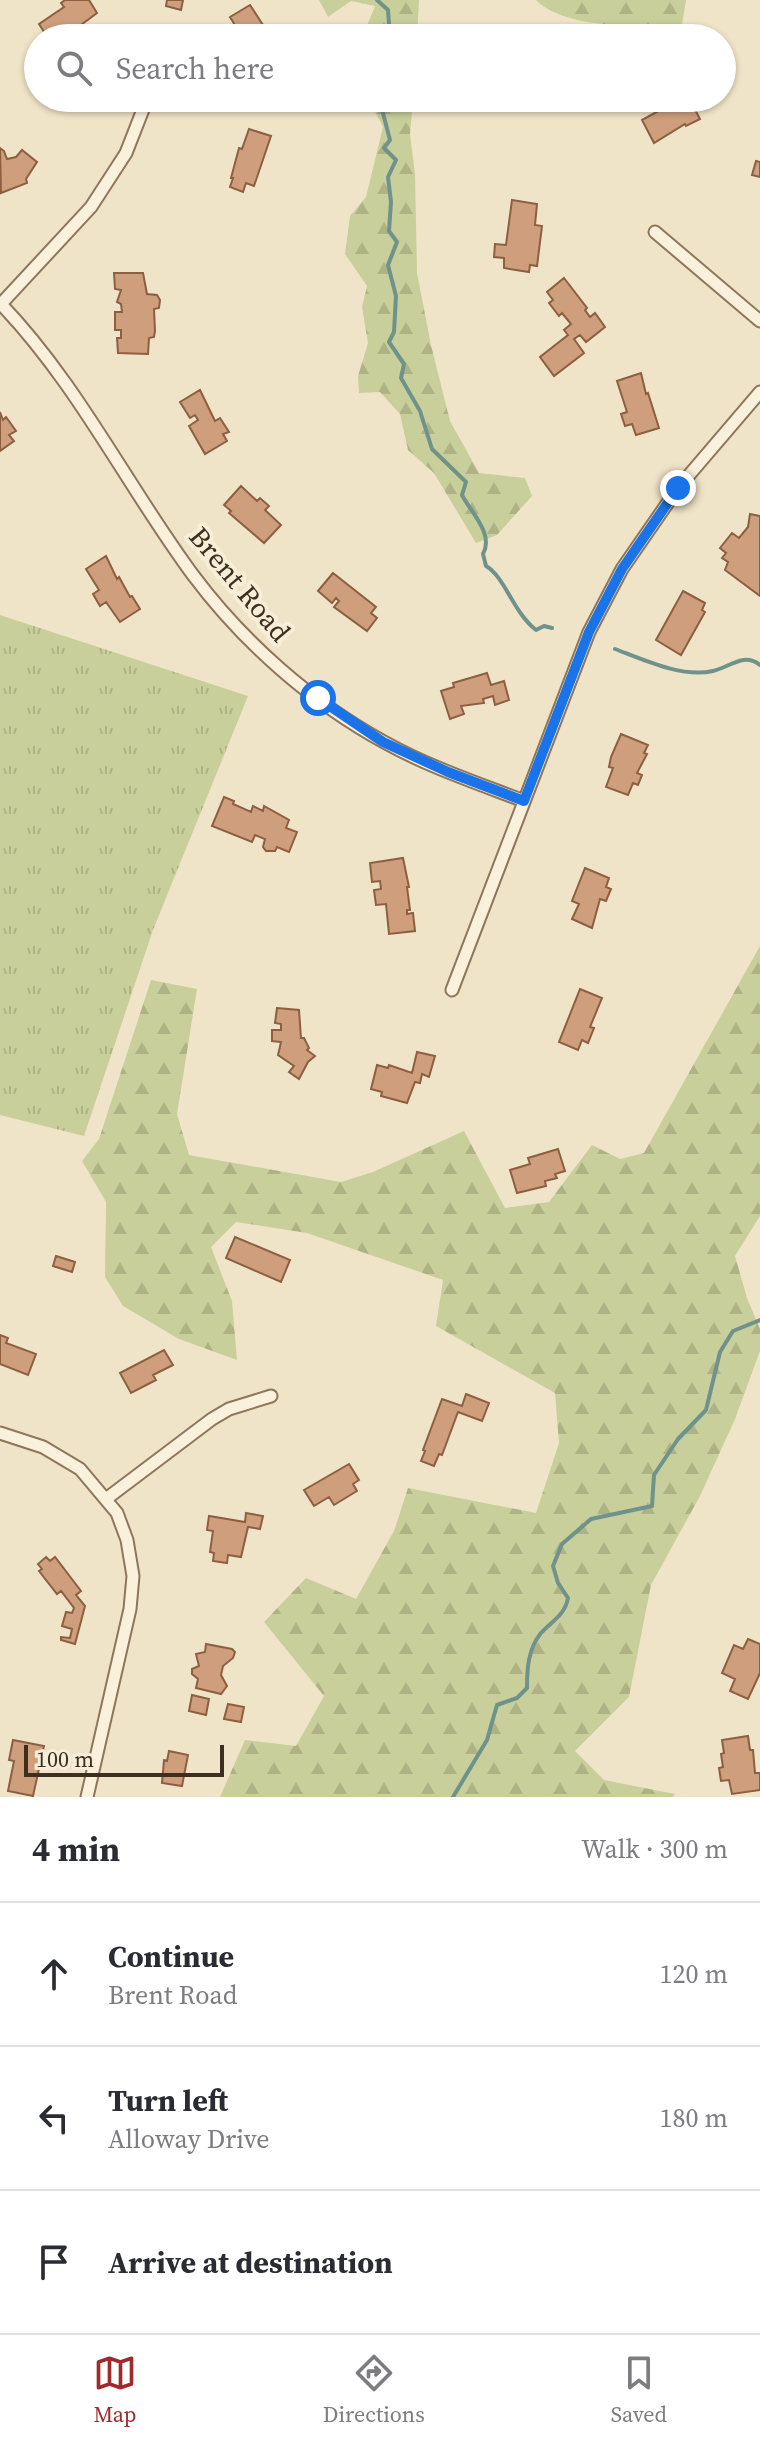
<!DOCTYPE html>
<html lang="en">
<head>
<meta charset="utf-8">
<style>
	body { margin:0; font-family:"Source Serif 4",serif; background:#f2f2f3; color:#2b2b33 }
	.scale { position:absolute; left:24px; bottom:20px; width:200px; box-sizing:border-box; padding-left:8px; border:4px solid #3d2e20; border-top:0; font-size:22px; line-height:28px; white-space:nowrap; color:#3d2e20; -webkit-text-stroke:6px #f7eed8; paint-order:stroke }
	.stop { position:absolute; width:24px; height:24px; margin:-18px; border:6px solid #1a73e8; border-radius:50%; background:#fff }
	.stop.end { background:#1a73e8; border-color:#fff; box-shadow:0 2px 8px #0008 }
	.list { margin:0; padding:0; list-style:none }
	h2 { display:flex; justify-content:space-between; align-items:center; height:104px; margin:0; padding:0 32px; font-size:34px }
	h2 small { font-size:26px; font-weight:400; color:#7c7c81 }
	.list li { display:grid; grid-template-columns:52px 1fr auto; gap:24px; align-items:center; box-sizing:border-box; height:144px; padding:0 32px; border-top:2px solid #e1e1e2 }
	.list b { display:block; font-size:30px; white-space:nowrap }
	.list p { margin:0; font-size:26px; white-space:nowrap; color:#7c7c81 }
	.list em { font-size:26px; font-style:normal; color:#7c7c81 }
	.icon { flex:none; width:44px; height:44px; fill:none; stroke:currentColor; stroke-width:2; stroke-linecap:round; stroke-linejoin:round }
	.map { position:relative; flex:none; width:760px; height:1797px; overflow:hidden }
	.search { position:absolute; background:#fff; box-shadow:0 2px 6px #0004; left:24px; right:24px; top:24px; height:88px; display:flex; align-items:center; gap:20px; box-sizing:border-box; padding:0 28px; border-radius:44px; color:#7c7c81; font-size:30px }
	.sheet { height:536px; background:#fff }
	nav { display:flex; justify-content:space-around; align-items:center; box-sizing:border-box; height:112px; border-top:2px solid #e1e1e2; background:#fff; font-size:22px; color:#7c7c81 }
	nav a { display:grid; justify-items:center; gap:4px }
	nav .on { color:#9e2a2b }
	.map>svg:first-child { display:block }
	.grass { fill:url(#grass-tufts) }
	.forest { fill:url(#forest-firs) }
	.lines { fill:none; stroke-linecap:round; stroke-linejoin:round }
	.stream { stroke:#6f938a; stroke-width:4 }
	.building { fill:#cf9f7d; stroke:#8d5f41; stroke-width:2 }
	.minor-casing { stroke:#8d765c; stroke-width:15 }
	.minor { stroke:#faf1dc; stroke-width:11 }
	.route { stroke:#1a73e8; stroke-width:10 }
	.labels { text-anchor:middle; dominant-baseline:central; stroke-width:8; stroke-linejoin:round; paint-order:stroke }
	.street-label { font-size:28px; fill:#3d2e20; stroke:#f7eed8 }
</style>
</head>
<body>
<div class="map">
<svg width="760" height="1797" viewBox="0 0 760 1797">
	<defs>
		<pattern id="grass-tufts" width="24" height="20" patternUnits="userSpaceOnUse" patternTransform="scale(2)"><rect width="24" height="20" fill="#c9cf9b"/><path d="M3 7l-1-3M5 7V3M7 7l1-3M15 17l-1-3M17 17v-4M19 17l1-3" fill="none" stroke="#aeb285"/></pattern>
		<pattern id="forest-firs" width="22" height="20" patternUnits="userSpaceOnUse" patternTransform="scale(2)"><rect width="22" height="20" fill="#c9cf9b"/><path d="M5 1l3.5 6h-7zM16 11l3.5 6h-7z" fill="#aeb285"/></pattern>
	</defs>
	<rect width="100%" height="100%" fill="#f0e4c8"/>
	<!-- grass -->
	<path class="grass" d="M0 615 248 696 153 930 84 1136 0 1115Z"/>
	<!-- forest -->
	<path class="forest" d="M319 0H419L417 38H362L375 6 351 1 328 17Z
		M536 0H686L682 25C643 26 565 30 536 0Z
		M368 98H413L410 134 415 174 417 273 431 345 450 421 479 473 525 478 532 496 497 535 476 543 434 473 408 450 400 414 380 392 359 393 358 376 368 343 362 307 367 286 345 254 350 216 366 197 383 127Z
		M760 946V1216L735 1256 747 1298 760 1329V1351L735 1419 700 1496 651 1585 629 1697 575 1751 604 1780 675 1794 673 1797H220L245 1740 296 1746 324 1696 264 1622 306 1578 356 1599 394 1531 408 1488 536 1513 559 1443 555 1393 436 1326 443 1280 307 1233 236 1222 211 1247 232 1301 237 1360 179 1339 123 1306 105 1277 106 1202 82 1161 99 1139 151 980 197 989 177 1114 189 1155 341 1182 373 1172 464 1131 505 1208 549 1202 592 1145 620 1159 644 1153Z"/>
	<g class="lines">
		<!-- stream -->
		<path class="stream" d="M377 0 388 10 390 38
			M379 98 390 140 384 148 396 160 388 177 391 202 389 231 397 242 388 265 396 296 394 332 389 342 404 364 401 378 420 411 432 449 466 482 462 495C472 514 494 534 483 554L486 566C505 577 513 612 536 630L544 626 552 628
			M615 649C644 660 682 678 713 671 730 667 744 652 760 665
			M453 1797 487 1740 497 1705 517 1698 527 1688C527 1669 528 1649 541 1633 552 1621 565 1615 568 1598L558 1583 553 1566 562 1544 591 1519 652 1506 654 1475 678 1439 706 1410 720 1352 733 1331 760 1320"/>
	</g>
	<!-- building -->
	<path class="building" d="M65 0H89L97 13 70 33 67 29 65 31 67 34 61 38H48L39 24 64 7 61 3Z
		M167 0H183L181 10 166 6Z
		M250 5 265 28 267 27 274 38H243L230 17Z
		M486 98H559L560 106H543V109H486Z
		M657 98H689L700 119 686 126 685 124 654 143 642 120 662 109Z
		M249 129 271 136 254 186 246 183 243 192 230 187 233 178H231L239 148 242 149Z
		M0 148 4 151 7 159 16 157 22 150 37 162 26 179 27 183 1 193Z
		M756 161 760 162V177L752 175Z
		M512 200 537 204 535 225 542 226 537 266 530 265 529 272 504 268V258L494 257 495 244 506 245Z
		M114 273H143L147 294 157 295 160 300 159 308 154 309 155 331 154 337 149 338 148 354 118 353 117 338H121V330H115V312H122L121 304 117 302 121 290 115 289Z
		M564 278 587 308 585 310 590 317 595 313 605 327 586 342 580 335 574 339 584 353 554 376 540 357 568 335 564 330 571 324 562 313 559 316 549 303 553 300 547 292Z
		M641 373 646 394 648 393 659 428 636 435 632 424 625 426 621 414 627 412 617 381Z
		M200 390 215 421 220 418 229 432 223 434 227 441 205 454 189 426 198 420 195 415 190 418 180 402Z
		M0 412 3 420 6 417 16 431 9 435 14 441 0 451Z
		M241 486 257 501 260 498 269 506 265 510 281 525 264 543 229 513 231 511 224 505Z
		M750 514 760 516V596L725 570 728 562 722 558 726 553 720 548 732 533 739 538 748 527Z
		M106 556 117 579 119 577 130 597 132 596 140 609 120 622 106 602 100 606 93 594 99 590 86 569Z
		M333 573 376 607 371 613 377 618 367 631 334 607 339 601 336 598 332 603 318 591Z
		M683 591 705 603 702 610 705 612 681 655 656 640Z
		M487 673 491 685 504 681 509 700 495 705 493 696 483 699 484 703 461 706 464 714 450 719 441 691 454 687 453 683Z
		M621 734 648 745 644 753 647 754 637 773 642 775 638 785 633 783 628 795 606 787 613 768 609 767 611 757Z
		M224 797 234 801 233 804 251 812 253 806 263 811 264 806 289 820 286 828 297 832 289 852 277 847 275 851H266L263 847 265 839 255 835 252 842 212 826Z
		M403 858 409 887H407L410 910H407V914L413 913 415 931 389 934 386 904 376 905 374 890 381 889 380 881 372 882 370 863Z
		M585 868 609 878 606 887 611 889 606 901 600 899 592 928 572 919 579 904 572 901Z
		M580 989 602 998 590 1027 594 1028 588 1043 582 1040 578 1050 559 1042Z
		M277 1008 299 1010 301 1038H304L309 1048 307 1050 315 1056 308 1062 299 1079 289 1072 294 1066 278 1055 281 1042 272 1041V1030H281V1024L275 1023Z
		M417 1052 435 1056 429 1077 422 1074 420 1083 415 1082 407 1103 381 1096 382 1092 371 1089 377 1065 388 1068 389 1065 412 1073Z
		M558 1149 565 1171 555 1174 557 1178 545 1181 546 1186 517 1193 510 1170 530 1164 528 1158Z
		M235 1237 290 1260 281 1282 226 1258Z
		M56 1256 75 1262 72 1272 53 1266Z
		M0 1335 8 1338 6 1343 36 1354 28 1375 0 1364Z
		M164 1350 173 1365 153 1375 156 1380 131 1393 120 1373Z
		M466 1394 489 1403 482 1421 458 1412 442 1455 439 1454 434 1466 421 1461 425 1451 423 1450 442 1399 462 1406Z
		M349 1464 359 1480 353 1484 357 1491 334 1505 329 1497 314 1506 304 1490Z
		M246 1513 263 1516 260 1529 248 1527 241 1557 228 1555 227 1563 213 1561 214 1553 210 1552 213 1531 207 1530 209 1516 245 1522Z
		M46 1557 50 1561 55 1557 81 1591 76 1595 85 1606 75 1644 61 1640V1637L70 1638 72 1629 62 1626 66 1612 72 1613 74 1608 61 1591 57 1594 39 1571 42 1569 38 1564Z
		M748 1639 760 1644V1673L748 1699 730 1691 735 1679 722 1673 734 1645 743 1649Z
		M206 1644 232 1649 235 1652 233 1658 223 1666 221 1675 227 1686 221 1694 196 1688 198 1679 192 1674V1669L199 1666 196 1654 205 1652Z
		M192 1695 209 1699 206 1715 189 1711Z
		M228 1704 244 1707 241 1722 224 1719Z
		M748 1736 750 1750H753L755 1773H760V1790L732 1794 729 1780 721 1781 719 1768 723 1767 721 1754 724 1753 722 1740Z
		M13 1740 44 1746 33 1796 8 1791 14 1761 9 1760Z
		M169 1751 188 1755 182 1786 162 1783 164 1760 167 1761Z"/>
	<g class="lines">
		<defs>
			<path id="minor" d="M655 232 760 321
				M0 303C78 384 127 486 193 575 243 642 311 702 384 742 429 767 477 783 524 801
				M1 304 91 207 126 153 144 107
				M452 990 589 632 622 569 678 488 760 392
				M0 1433 43 1447 80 1469 117 1513 127 1540 133 1576 130 1609 87 1797
				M106 1499 212 1419 229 1409 271 1396"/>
		</defs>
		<!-- minor casing -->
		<use href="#minor" class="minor-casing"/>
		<!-- minor -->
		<use href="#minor" class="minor"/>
	</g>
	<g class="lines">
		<!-- route -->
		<path class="route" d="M318 698 383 742 448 772 524 801 589 632 622 569 678 488"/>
	</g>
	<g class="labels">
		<!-- street labels -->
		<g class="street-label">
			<text transform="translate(240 584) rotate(50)">Brent Road</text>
		</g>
	</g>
</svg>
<div class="scale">100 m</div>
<div class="stop" style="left:318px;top:698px"></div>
<div class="stop end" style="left:678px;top:488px"></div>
<div class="search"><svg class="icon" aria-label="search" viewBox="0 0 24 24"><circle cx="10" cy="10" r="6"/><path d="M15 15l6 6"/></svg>Search here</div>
</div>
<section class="sheet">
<h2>4 min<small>Walk · 300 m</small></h2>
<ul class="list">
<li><svg class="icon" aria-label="ahead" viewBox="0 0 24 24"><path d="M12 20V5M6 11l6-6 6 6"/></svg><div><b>Continue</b><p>Brent Road</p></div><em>120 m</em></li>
<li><svg class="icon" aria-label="left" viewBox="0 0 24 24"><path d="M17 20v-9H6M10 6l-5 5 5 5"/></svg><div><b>Turn left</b><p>Alloway Drive</p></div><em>180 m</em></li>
<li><svg class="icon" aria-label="arrive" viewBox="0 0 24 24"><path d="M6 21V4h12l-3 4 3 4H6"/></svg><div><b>Arrive at destination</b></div></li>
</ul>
</section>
<nav>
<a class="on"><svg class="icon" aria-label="map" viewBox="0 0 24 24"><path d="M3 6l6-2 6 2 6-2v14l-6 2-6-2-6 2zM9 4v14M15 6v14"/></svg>Map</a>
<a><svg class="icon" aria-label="directions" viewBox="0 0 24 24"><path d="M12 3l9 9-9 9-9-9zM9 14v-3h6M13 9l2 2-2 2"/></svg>Directions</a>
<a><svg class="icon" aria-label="saved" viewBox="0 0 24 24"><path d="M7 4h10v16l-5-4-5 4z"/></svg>Saved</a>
</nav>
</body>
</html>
